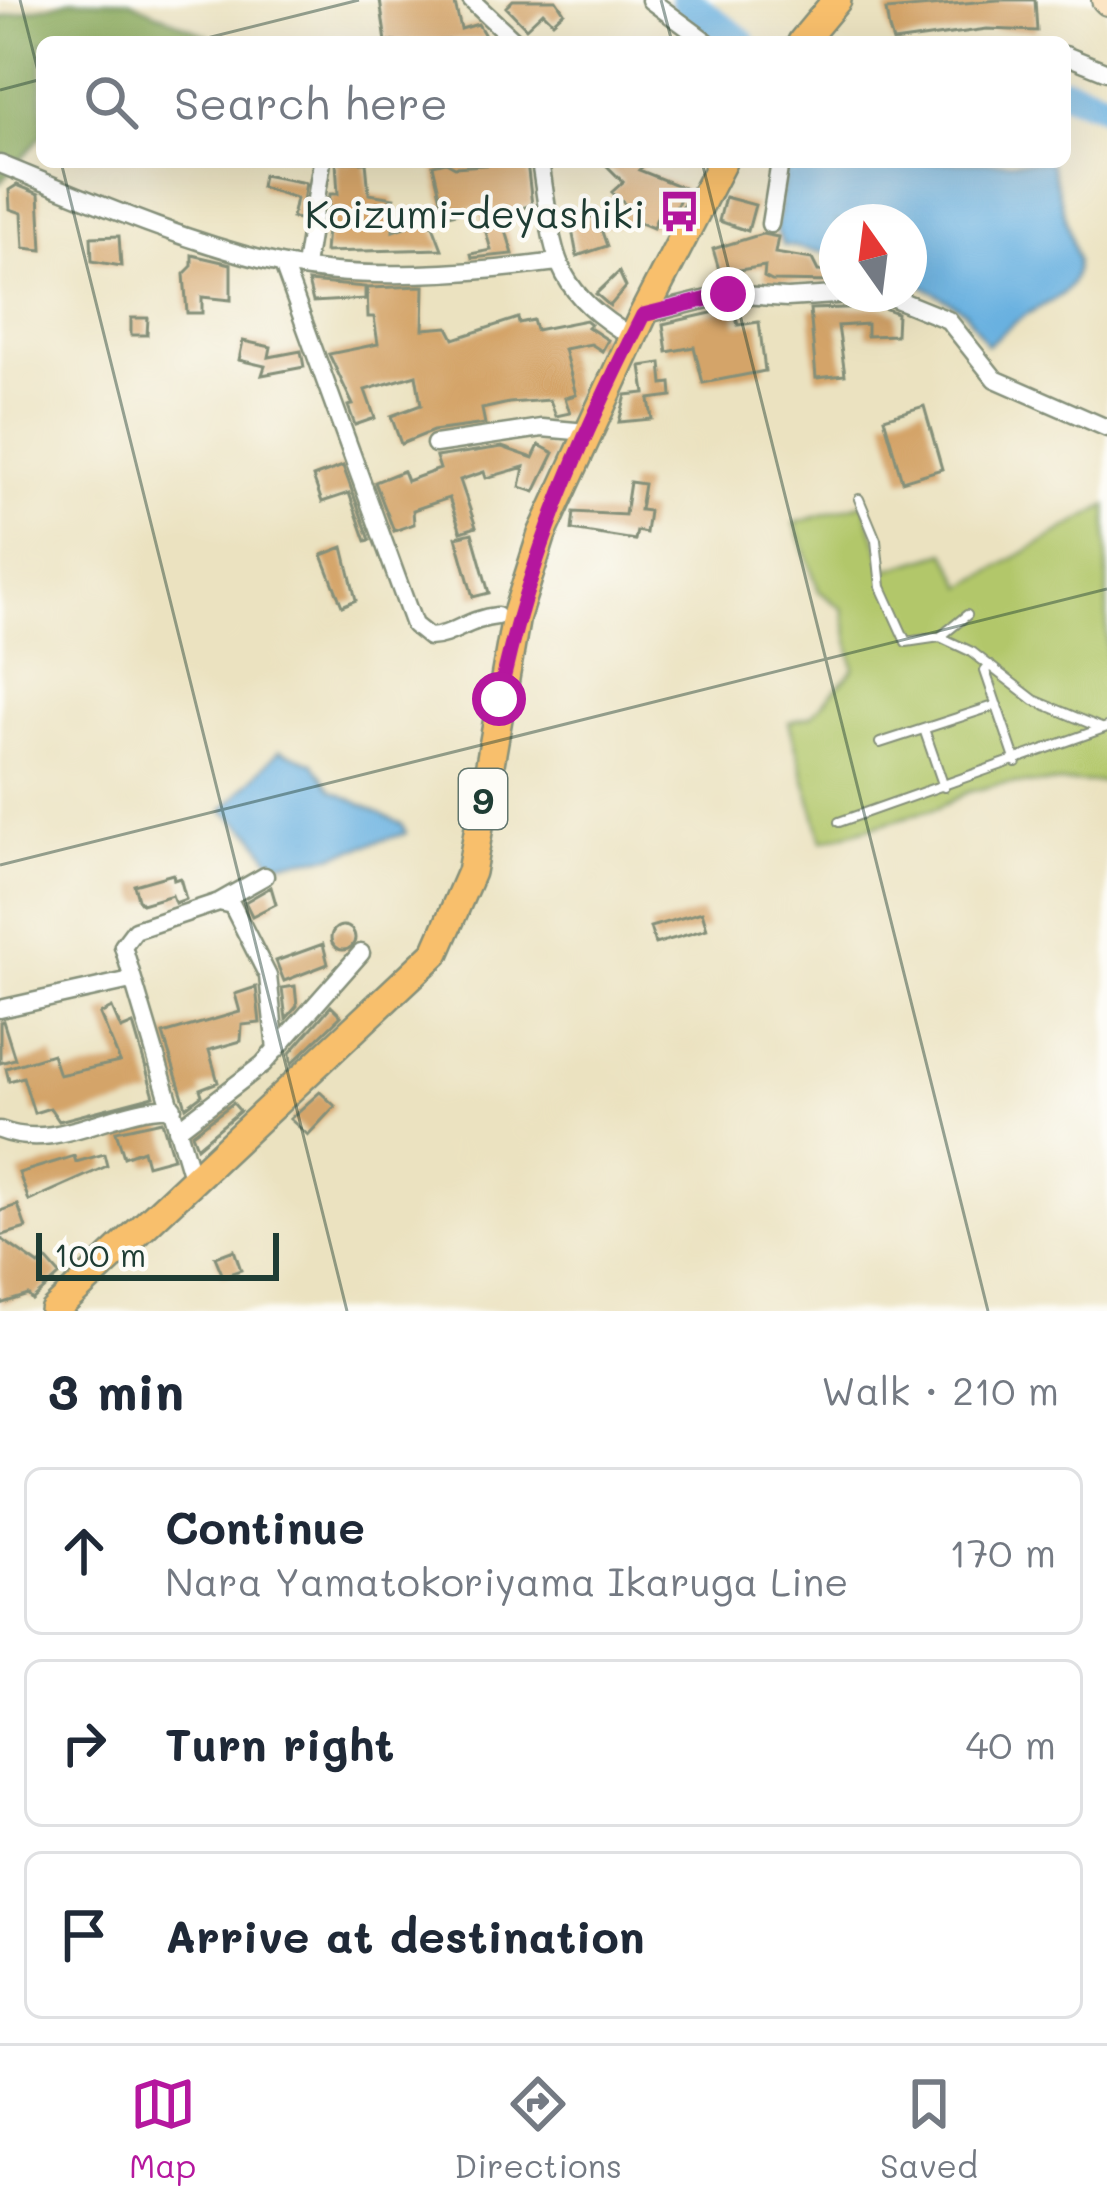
<!DOCTYPE html>
<html lang="en">
<head>
<meta charset="utf-8">
<style>
	body { margin:0; font-family:Mali,sans-serif; background:#f2f2f3; color:#1f2937 }
	.compass { position:absolute; left:819px; top:204px; width:108px; height:108px; border-radius:50%; background:#fff; box-shadow:0 12px 48px #0002; rotate:346deg }
	.scale { position:absolute; left:36px; bottom:30px; width:243px; box-sizing:border-box; padding-left:12px; border:6px solid #1f3d34; border-top:0; font-size:33px; line-height:42px; white-space:nowrap; color:#1f3d34; -webkit-text-stroke:9px #fdfcf7; paint-order:stroke }
	.stop { position:absolute; width:36px; height:36px; margin:-27px; border:9px solid #b5179e; border-radius:50%; background:#fff }
	.stop.end { background:#b5179e; border-color:#fff; box-shadow:0 3px 12px #0008 }
	.list { margin:0; padding:0; list-style:none }
	h2 { display:flex; justify-content:space-between; align-items:center; height:156px; margin:0; padding:0 48px; font-size:51px }
	h2 small { font-size:39px; font-weight:400; color:#747a83 }
	.list li { display:grid; grid-template-columns:78px 1fr auto; gap:36px; align-items:center; box-sizing:border-box; height:168px; margin:0 24px 24px; padding:0 24px; border:3px solid #e0e1e3; border-radius:18px }
	.list b { display:block; font-size:45px; white-space:nowrap }
	.list p { margin:0; font-size:39px; white-space:nowrap; color:#747a83 }
	.list em { font-size:39px; font-style:normal; color:#747a83 }
	.icon { flex:none; width:66px; height:66px; fill:none; stroke:currentColor; stroke-width:2; stroke-linecap:round; stroke-linejoin:round }
	.map { position:relative; flex:none; width:1107px; height:1311px; overflow:hidden }
	.search { position:absolute; background:#fff; box-shadow:0 12px 48px #0002; left:36px; right:36px; top:36px; height:132px; display:flex; align-items:center; gap:30px; box-sizing:border-box; padding:0 42px; border-radius:18px; color:#747a83; font-size:45px }
	.sheet { height:732px; background:#fff }
	nav { display:flex; justify-content:space-around; align-items:center; box-sizing:border-box; height:168px; border-top:3px solid #e0e1e3; background:#fff; font-size:33px; color:#747a83 }
	nav a { display:grid; justify-items:center; gap:6px }
	nav .on { color:#b5179e }
	.map>svg:first-child { display:block }
	.green { fill:#b2c76b; stroke:#688250; stroke-width:3 }
	.forest { fill:#8dac5f; stroke:#56744a; stroke-width:3 }
	.water { fill:#69b1e0; stroke:#44778a; stroke-width:3 }
	.lines { fill:none; stroke-linecap:round; stroke-linejoin:round }
	.river { stroke:#69b1e0; stroke-width:30 }
	.building { fill:#d4a469 }
	.lane-casing { stroke:#85907a; stroke-width:12 }
	.street-casing { stroke:#85907a; stroke-width:21 }
	.secondary-casing { stroke:#85907a; stroke-width:28 }
	.primary-casing { stroke:#85907a; stroke-width:32 }
	.lane { stroke:#fff; stroke-width:8 }
	.street { stroke:#fff; stroke-width:16 }
	.secondary { stroke:#fce5c4; stroke-width:24 }
	.primary { stroke:#f8bf6c; stroke-width:27 }
	.route { stroke:#b5179e; stroke-width:15 }
	.ticks { fill:none; stroke:#1f3d34; stroke-width:3; stroke-opacity:0.45 }
	.labels { text-anchor:middle; dominant-baseline:central; stroke-width:9; stroke-linejoin:round; paint-order:stroke }
	.shield { fill:#fdfcf7; stroke:#62766e; stroke-width:3 }
	.shield-label { font-size:36px; font-weight:bold; fill:#1f3d34 }
	.poi-label { font-size:39px; fill:#1f3d34; stroke:#fdfcf7; text-anchor:end }
</style>
</head>
<body>
<div class="map">
<svg width="1107" height="1311" viewBox="0 0 1107 1311">
	<rect width="100%" height="100%" fill="#fdfcf7"/>
	<filter id="ink" filterUnits="userSpaceOnUse"><feTurbulence type="fractalNoise" baseFrequency=".00833" numOctaves="2"/><feDisplacementMap in="SourceGraphic" scale="24" xChannelSelector="R" yChannelSelector="G"/><feConvolveMatrix kernelMatrix="1 2 1 2 8 2 1 2 1" color-interpolation-filters="sRGB"/></filter>
	<filter id="wash" filterUnits="userSpaceOnUse"><feTurbulence type="fractalNoise" baseFrequency=".004" numOctaves="4" result="noise"/><feDisplacementMap in="SourceGraphic" scale="48" xChannelSelector="R" yChannelSelector="G"/><feGaussianBlur stdDeviation="2.7" result="paint"/><feColorMatrix in="noise" values="0 0 0 0 0 0 0 0 0 0 0 0 0 0 0 0 0 1.4 0 .05"/><feComposite in="paint" operator="in"/></filter>
	<g filter="url(#wash)">
		<rect width="100%" height="100%" fill="#ebe2c0"/>
		<!-- green -->
		<path class="green" d="M864 503 886 570 946 552 964 587 1107 505V782L1000 784 968 792 938 808 822 841 789 722 811 716 854 669 843 609 819 591 795 523Z"/>
		<!-- forest -->
		<path class="forest" d="M71 0 130 1 211 37 207 42H42V135L0 183V18Z"/>
		<!-- water -->
		<path class="water" d="M787 162H1050L1077 261C1075 296 1053 299 1027 314 1013 323 1000 335 987 345L965 311 909 277V222H837V255L783 245 776 228Z
			M280 750 313 763 332 790 402 824 406 833 331 856 273 863 253 834 223 810Z"/>
		<g class="lines">
			<!-- river -->
			<path class="river" d="M685 0 741 42
				M1065 91 1107 105"/>
		</g>
		<g id="blocks">
			<!-- building -->
			<path class="building" d="M380 0H454L461 29 478 24 487 39 386 42Z
				M513 0H556L564 12 553 22 543 12 526 28 506 7Z
				M998 0H1035L1037 31 987 29 893 42 889 29 886 10Z
				M336 162H366L369 194 394 198 393 231 430 218 442 249 325 252 330 194H338Z
				M446 162 455 167 527 162 532 205 501 214 513 254 472 258 471 254 491 250 479 207 445 216 433 165Z
				M603 162H647L639 170 684 188 674 213 661 207 653 228 641 223 600 226 607 246 577 256 571 224 602 213 632 211 612 192 623 182Z
				M263 175 306 183 300 219 292 218 296 198 261 187Z
				M17 185 39 194 42 250 24 248 22 213 10 209 9 190Z
				M725 197 755 205 748 231 719 221Z
				M762 234 778 237 775 253 812 259 818 271 837 272V282L772 281 764 277 765 266 720 273 713 249Z
				M119 236 121 266 92 261 91 237Z
				M192 255 231 264V300L202 297V313H187L184 274 192 266Z
				M619 272 626 287 610 306 596 294Z
				M308 282 365 287V299L313 302Z
				M424 286 423 329 448 327 454 339 518 318 519 323 533 320 536 330 586 320 591 324 588 327 608 340 602 351 591 344 564 349 576 395 565 398 570 413 556 416 550 400 509 403 482 409 485 424 433 431 401 444 391 416 421 405 416 375 365 390 375 418 355 425 348 406 353 405 329 354 378 344 374 317H368L367 288Z
				M881 307 897 313 896 335 867 336V324L838 326 845 375 816 378 810 309Z
				M733 308 738 325 759 322 765 371 703 383 694 347 667 352 663 324Z
				M131 318H148L147 335H131Z
				M243 341 271 347 269 357 301 351 304 367 262 375 265 366 239 360Z
				M661 363 663 384 671 383 672 396 649 399 652 419 619 422 626 395 645 393 641 366Z
				M924 406 942 469 902 481 884 418Z
				M539 445 554 453 535 492 520 487 524 467 486 478 484 472 460 480 476 527 461 532 449 498 413 510 414 524 394 531 375 482 403 471 407 481 440 469 436 457 502 447 533 458Z
				M343 466 370 540 366 541 349 493 322 502 313 477Z
				M630 482 644 484 640 510 649 511 646 533 637 531 635 540 572 530 574 512 625 515Z
				M472 533 489 593 473 597 456 537Z
				M343 547 356 600 342 606 322 555Z
				M173 874 174 880 180 878 186 899 175 903 172 895 142 904 138 899 134 885Z
				M271 887 276 904 252 916 245 902Z
				M702 912 707 929 655 944 650 927Z
				M331 938a12 12 0 1 1 24 0a12 12 0 1 1-24 0Z
				M323 944 328 964 284 981 276 961Z
				M295 986 297 1006 286 1019 282 988Z
				M256 987 260 1023 242 1025 241 1041 209 1050 218 1082 200 1089 202 1095 186 1107 163 1034 240 1012 235 994Z
				M331 1006 341 1016 291 1064 290 1053Z
				M112 1008 121 1029 133 1024 154 1096 59 1121 50 1108 34 1113 23 1077 9 1081 6 1068 52 1054 59 1075 120 1062 100 1014Z
				M3 1021 15 1059 0 1063V1022Z
				M320 1092 335 1106 308 1135 290 1119Z
				M233 1103 240 1111 197 1147 192 1134Z
				M162 1121 173 1158 147 1165 143 1150 124 1157 116 1131Z
				M104 1154 107 1166 29 1201 19 1173 74 1156 76 1162Z
				M18 1205 26 1228 0 1236V1211Z
				M0 1238 39 1265 46 1259 60 1275 32 1300 28 1295 0 1304Z
				M234 1250 241 1270 223 1276 215 1257Z"/>
		</g>
	</g>
	<g filter="url(#ink)">
		<use href="#blocks" fill-opacity="0" stroke="#85907a" stroke-width="3"/>
		<g class="lines">
			<defs>
				<path id="lane" d="M859 499 876 540 881 587 906 642 940 637 972 652 1034 700 1101 728
					M940 637 967 615
					M990 665 985 671 1016 762
					M924 729 944 787
					M880 743 997 705
					M839 822 1107 727"/>
				<path id="street" d="M471 0 516 42
					M650 0 707 42
					M1065 55 1107 72
					M540 162C555 252 547 286 632 337
					M0 164C91 201 184 242 280 264 361 282 475 273 557 262
					M770 224 780 162
					M283 265 414 625 429 637C453 636 467 619 497 616
					M305 266 322 162
					M884 294 948 320 995 379 1107 428
					M643 315 728 294 787 298 852 294
					M435 444 542 428 587 432
					M219 902 232 905 268 976 276 1050
					M0 1009 131 980
					M0 1130C60 1153 114 1105 173 1108
					M177 1130 263 1064 361 953
					M194 1184 123 946 135 930 219 902 265 876"/>
				<path id="secondary" d="M1104 0 1107 3"/>
				<path id="primary" d="M802 42 837 0
					M54 1311 436 952 471 872 516 616 542 534 643 315 722 162"/>
			</defs>
			<!-- lane casing -->
			<use href="#lane" class="lane-casing"/>
			<!-- street casing -->
			<use href="#street" class="street-casing"/>
			<!-- secondary casing -->
			<use href="#secondary" class="secondary-casing"/>
			<!-- primary casing -->
			<use href="#primary" class="primary-casing"/>
			<!-- lane -->
			<use href="#lane" class="lane"/>
			<!-- street -->
			<use href="#street" class="street"/>
			<!-- secondary -->
			<use href="#secondary" class="secondary"/>
			<!-- primary -->
			<use href="#primary" class="primary"/>
		</g>
	</g>
	<g class="lines" filter="url(#ink)">
		<!-- route -->
		<path class="route" d="M499 699C527 562 580 439 643 315L728 294"/>
	</g>
	<!-- ticks -->
	<path class="ticks" d="M20 0 42 87M661 0 672 42M191 42 359 0M0 90 42 79M61 162 347 1311M702 162 988 1311M0 865 1107 589"/>
	<!-- icons -->
	<defs>
		<symbol id="bus-bare" viewBox="-9 -9 18 18"><path d="M-5-6H5V4H4V6H2V4H-2V6H-4V4H-5ZM-3.5-4V0h7V-4ZM-3.5 1.2v1.5H-2V1.2ZM2 1.2v1.5H3.5V1.2Z" fill="#b5179e" stroke="#fdfcf7" stroke-width="2.5" paint-order="stroke"/></symbol>
	</defs>
	<g fill-rule="evenodd">
		<use href="#bus-bare" x="650" y="182" width="59" height="59"/>
	</g>
	<g class="labels">
		<!-- shield labels -->
		<rect class="shield" x="459" y="769" width="48" height="60" rx="9"/>
		<g class="shield-label">
			<text x="483" y="799">9</text>
		</g>
		<!-- poi labels -->
		<g class="poi-label">
			<text x="645" y="212">Koizumi-deyashiki</text>
		</g>
	</g>
</svg>
<svg class="compass" viewBox="-18 -18 36 36"><path d="M0-13l5 13h-10z" fill="#e53935"/><path d="M0 13l5-13h-10z" fill="#747a83"/></svg>
<div class="scale">100 m</div>
<div class="stop" style="left:499px;top:699px"></div>
<div class="stop end" style="left:728px;top:294px"></div>
<div class="search"><svg class="icon" aria-label="search" viewBox="0 0 24 24"><circle cx="10" cy="10" r="6"/><path d="M15 15l6 6"/></svg>Search here</div>
</div>
<section class="sheet">
<h2>3 min<small>Walk · 210 m</small></h2>
<ul class="list">
<li><svg class="icon" aria-label="ahead" viewBox="0 0 24 24"><path d="M12 20V5M6 11l6-6 6 6"/></svg><div><b>Continue</b><p>Nara Yamatokoriyama Ikaruga Line</p></div><em>170 m</em></li>
<li><svg class="icon" aria-label="right" viewBox="0 0 24 24"><path d="M7 20v-9h11M14 6l5 5-5 5"/></svg><div><b>Turn right</b></div><em>40 m</em></li>
<li><svg class="icon" aria-label="arrive" viewBox="0 0 24 24"><path d="M6 21V4h12l-3 4 3 4H6"/></svg><div><b>Arrive at destination</b></div></li>
</ul>
</section>
<nav>
<a class="on"><svg class="icon" aria-label="map" viewBox="0 0 24 24"><path d="M3 6l6-2 6 2 6-2v14l-6 2-6-2-6 2zM9 4v14M15 6v14"/></svg>Map</a>
<a><svg class="icon" aria-label="directions" viewBox="0 0 24 24"><path d="M12 3l9 9-9 9-9-9zM9 14v-3h6M13 9l2 2-2 2"/></svg>Directions</a>
<a><svg class="icon" aria-label="saved" viewBox="0 0 24 24"><path d="M7 4h10v16l-5-4-5 4z"/></svg>Saved</a>
</nav>
</body>
</html>
